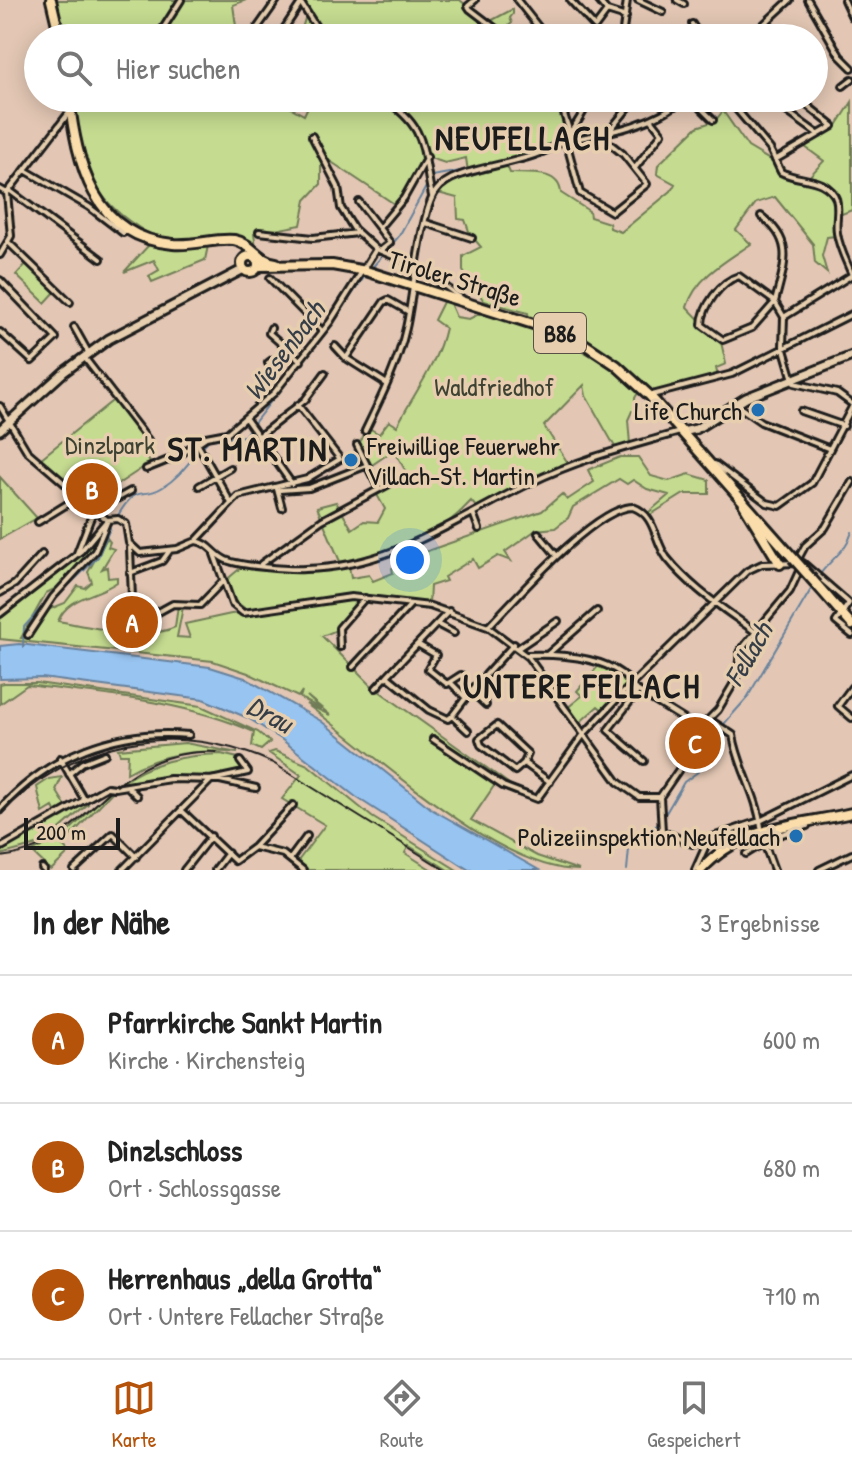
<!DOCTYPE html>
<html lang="de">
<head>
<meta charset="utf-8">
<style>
	body { margin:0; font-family:"Patrick Hand",sans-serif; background:#f6f6f6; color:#222 }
	.scale { position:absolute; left:24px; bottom:20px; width:96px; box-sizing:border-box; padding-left:8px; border:4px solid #1c1c1c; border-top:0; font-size:22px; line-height:28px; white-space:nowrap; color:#1c1c1c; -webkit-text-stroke:6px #e6ceae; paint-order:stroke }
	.you { position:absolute; left:410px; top:560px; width:28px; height:28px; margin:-20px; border:6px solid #fff; border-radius:50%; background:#1a73e8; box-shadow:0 0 0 12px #1a73e833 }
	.badge { display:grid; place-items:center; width:52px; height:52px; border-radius:50%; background:#b45309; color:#fff; font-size:26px; font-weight:700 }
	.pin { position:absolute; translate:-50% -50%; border:4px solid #fff; box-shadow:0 2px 8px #0006 }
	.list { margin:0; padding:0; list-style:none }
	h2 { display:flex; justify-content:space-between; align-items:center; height:104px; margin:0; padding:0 32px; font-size:34px }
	h2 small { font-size:26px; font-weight:400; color:#767676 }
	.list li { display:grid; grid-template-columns:52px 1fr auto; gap:24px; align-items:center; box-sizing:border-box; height:128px; padding:0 32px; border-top:2px solid #e0e0e0 }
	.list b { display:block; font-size:30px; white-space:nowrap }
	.list p { margin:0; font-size:26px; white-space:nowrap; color:#767676 }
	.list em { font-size:26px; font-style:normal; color:#767676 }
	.icon { flex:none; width:44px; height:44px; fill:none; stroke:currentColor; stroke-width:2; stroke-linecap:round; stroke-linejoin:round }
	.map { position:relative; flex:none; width:852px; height:870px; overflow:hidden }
	.search { position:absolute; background:#fff; box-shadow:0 4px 20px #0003; left:24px; right:24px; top:24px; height:88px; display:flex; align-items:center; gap:20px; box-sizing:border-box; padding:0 28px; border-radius:44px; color:#767676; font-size:30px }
	.sheet { height:488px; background:#fff }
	nav { display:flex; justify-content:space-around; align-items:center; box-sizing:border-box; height:112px; border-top:2px solid #e0e0e0; background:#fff; font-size:22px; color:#767676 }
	nav a { display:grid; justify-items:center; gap:4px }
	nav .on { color:#b45309 }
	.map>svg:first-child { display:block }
	.green { fill:#c5db90; stroke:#707c56; stroke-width:2 }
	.water { fill:#98c4f1; stroke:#66819c; stroke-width:2 }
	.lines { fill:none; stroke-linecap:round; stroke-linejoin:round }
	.stream { stroke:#66819c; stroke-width:2 }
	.minor-casing { stroke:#1c1c1c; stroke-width:10 }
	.secondary-casing { stroke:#1c1c1c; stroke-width:13 }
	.primary-casing { stroke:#1c1c1c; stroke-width:14 }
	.minor { stroke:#e6ceae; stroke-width:4 }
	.secondary { stroke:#e6ceae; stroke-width:7 }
	.primary { stroke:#faddab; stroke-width:8 }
	.rail { stroke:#1c1c1c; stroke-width:2 }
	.minor-bridge-casing { stroke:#1c1c1c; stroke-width:10; stroke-linecap:butt }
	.primary-bridge-casing { stroke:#1c1c1c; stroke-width:14; stroke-linecap:butt }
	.minor-bridge { stroke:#e6ceae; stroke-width:4 }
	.primary-bridge { stroke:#faddab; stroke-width:8 }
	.poi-dot { fill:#1f6fb2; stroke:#e6ceae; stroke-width:3 }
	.labels { text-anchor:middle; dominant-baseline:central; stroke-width:7; stroke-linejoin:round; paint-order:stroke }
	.shield { fill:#e6ceae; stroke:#595148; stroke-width:2 }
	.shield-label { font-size:24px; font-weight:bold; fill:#1c1c1c }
	.street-label { font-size:26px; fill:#1c1c1c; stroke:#e6ceae }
	.park-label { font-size:26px; fill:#3e4233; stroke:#e6ceae }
	.poi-label { font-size:26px; fill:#1c1c1c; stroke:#e6ceae; text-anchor:end }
	.water-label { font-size:28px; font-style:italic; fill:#353e47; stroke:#e6ceae }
	.district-label { font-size:34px; font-weight:bold; letter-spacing:2px; fill:#1c1c1c; stroke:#e6ceae }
</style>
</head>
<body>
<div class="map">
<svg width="852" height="870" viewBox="0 0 852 870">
	<rect width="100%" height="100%" fill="#e3c7b4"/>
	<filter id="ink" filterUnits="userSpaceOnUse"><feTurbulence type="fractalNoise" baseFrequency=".0125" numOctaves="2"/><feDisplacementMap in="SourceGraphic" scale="16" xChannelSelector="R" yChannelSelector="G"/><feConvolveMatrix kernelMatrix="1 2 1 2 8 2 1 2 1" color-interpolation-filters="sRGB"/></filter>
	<g filter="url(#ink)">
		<!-- green -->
		<path class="green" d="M54 0H246L233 5 237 33 270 38H63Z
			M303 0H460L487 23 513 9V14L510 18 512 23 500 33 506 38H299L308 9Z
			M73 98H286V105L304 115 312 98H557L568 133C552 156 494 165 468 172L466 158 445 163 427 157 396 205 321 155V184L306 200 301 225 254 234 256 247 245 241H209L205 260 152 282 149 276 159 270 154 260 124 272 148 246 151 235C88 200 84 165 73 98Z
			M852 102V210L839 215 834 224 836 236 827 237 822 256 827 273 815 263 813 244 775 197 756 203 736 230 751 244C726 261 696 277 687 307L721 342 726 364 716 368 718 377 653 394 606 353 529 320 528 313 484 301 463 271V256L481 247 470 234 465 220 458 219 457 198 438 193 453 181 507 166 510 173C528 174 559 169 561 193L589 211 590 217 609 223 610 228 621 232 671 191 675 184 657 174 658 165 697 127 715 121 723 111 748 147 805 181 824 161 801 144 836 127Z
			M27 263 56 291 45 303 16 275Z
			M444 300 449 301 456 317 469 319 483 312C544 333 591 346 639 391L635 398 636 411H632L628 420 630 444 615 447 586 396 584 385 544 426 568 463 477 508 471 501C436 540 391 554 341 564L317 507 336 502 352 529 364 521 378 522 385 509 376 493 410 479 394 450 369 467 358 445 369 428 379 434 389 421 397 426C414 393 437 365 445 328L434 320Z
			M116 398 144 438V450L150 463 115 486 99 473 71 488 40 459Z
			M620 457H638L651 476 669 481 689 474 709 480V494H684L650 515 649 512 669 495 647 489 633 480 627 484 619 479 573 507 568 518 555 528 536 530 505 552 511 561 498 556 478 568 473 559 444 577 446 581 430 586 429 604 342 595 344 599 362 601 337 630 322 636 372 686 519 791 496 783 471 820 537 856 579 870C496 870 374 752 306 704L330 715 307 696 321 709 300 698 302 691 298 697 248 673 213 661 0 639V619L79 557 103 531 92 555 63 585 46 593 21 638H31L45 611 65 603 78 586 85 588 92 582 88 572 107 538 110 542 108 547 114 549 102 569 107 567 108 578 117 577V582C98 596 68 596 58 621 87 626 149 641 175 627L178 606 183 607 177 637 190 638 185 624 231 614 280 610 279 606 248 611 234 600 225 581 243 566 320 571 349 566 351 578 369 575 373 581 393 573 392 568 430 550 542 511 562 494 567 500 594 482 588 470Z
			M0 477 37 518 0 539Z
			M599 665 630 685 605 712 598 706 578 724 566 709 582 696 577 691Z
			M4 683H37L201 706 258 732 270 742 261 750 252 746 254 732C182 700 104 695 27 685L0 704V684Z
			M185 743 238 753C197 749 164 752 127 773L128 754H120L118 749Z
			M275 751 308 765 372 817 457 870H448L409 846 405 853 432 870H308L298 861 325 825 282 799 301 775 269 753Z
			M221 754 238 758 246 769 211 782 118 785C151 762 182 755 221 754Z
			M62 777 56 790 69 811 86 801 88 804 44 843 0 855V850L56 813 53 807 43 813 37 787 49 779Z
			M112 789H115L62 845 69 853 51 870 32 852 67 833Z"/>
		<!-- water -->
		<path class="water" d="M19 644 210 667 245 678 321 721 433 810 539 870H469L356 797 281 739 248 718 203 699 42 678 0 679V646Z"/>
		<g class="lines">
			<!-- stream -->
			<path class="stream" d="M519 157 528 154
				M501 162 515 158
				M371 269 399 236 432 176 472 169
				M332 323 365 276
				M117 517C139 480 140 502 163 487 183 475 193 455 209 440L244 436 328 328
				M818 577C830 559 846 552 852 532
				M70 584 98 557 110 528
				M23 647 24 627 48 600
				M663 818 684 782 706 766 715 734 747 698 813 586
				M627 870 629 849 659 823"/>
			<defs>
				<path id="minor" d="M299 0 323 38
					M475 0 468 6 470 9 508 38
					M517 0 547 38
					M570 0 595 27 607 11
					M598 0 607 11 626 17
					M638 0 663 12
					M677 0 684 4
					M808 0 840 56 852 68
					M844 0 852 17
					M766 23 776 38
					M692 24 701 38
					M253 34 277 0
					M280 35 301 3
					M157 38 181 0
					M622 38 627 0
					M749 38 790 0
					M843 86 852 79
					M383 98C429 129 421 147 432 196
					M559 98 570 133
					M691 98 713 120
					M727 98 770 149 781 172C794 179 810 178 822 184 846 197 834 214 837 233 839 248 847 262 852 275
					M768 98 818 134
					M73 109 88 98
					M611 129 636 98
					M312 136 338 187 341 208 354 229 376 249 417 266 464 300
					M565 141C606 133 653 126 685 98
					M566 141 580 193 612 212 647 184 623 154 598 134
					M775 160 833 126 808 106
					M635 168 662 133 651 119
					M25 170 89 207 123 233
					M0 189 7 193
					M9 190 101 259
					M7 193 68 114
					M359 202 379 228
					M761 216C796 242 784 265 775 302L784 317 783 346 794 383 837 393 852 404
					M426 223 472 238
					M259 232 313 238 358 233
					M9 243 70 302
					M381 250 390 243 379 228 404 198 427 157
					M0 255 11 236 7 193
					M739 276 775 302 752 328 723 340 702 325C702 307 721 281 739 276Z
					M270 278 322 331
					M0 280 56 338 32 361 0 332
					M784 317 852 275
					M74 327 88 352
					M271 328 269 333 301 361
					M335 346 346 358
					M84 357 148 440
					M275 363 272 360 268 363 270 367 288 350
					M387 384 346 358 384 302 388 300 409 312
					M652 395 732 374 852 314
					M735 404 761 422 830 449
					M0 406 27 451 107 520
					M801 411 844 426
					M246 419 292 484
					M365 431C381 398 398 364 406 328 413 299 420 212 436 191 456 163 532 168 564 139 576 128 583 112 591 98
					M258 437 305 400 325 373
					M198 445 231 503
					M357 445 379 489
					M715 464 767 503 780 506 812 483 852 407
					M146 469 178 456 206 437 227 433 274 393 330 322 376 249
					M199 486 230 468
					M277 489 282 508
					M280 490 309 488 365 466
					M473 513 479 529
					M107 520 118 519 126 524 129 543 140 553 177 549 196 541C210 543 214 555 226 560 241 566 288 570 305 569 390 568 456 519 530 483 579 459 628 447 680 432
					M38 522 77 498
					M538 533 557 556
					M196 541 238 496 307 479 340 459 298 405
					M130 548 132 598 151 616 173 604 200 605 223 581
					M77 553 93 512 131 491
					M214 554 232 604 243 613 351 597 430 606 488 627 528 657 618 782 639 797H660
					M797 561 805 546 825 528 852 482
					M261 564 322 520 389 484
					M130 573 162 561 170 550
					M0 593 15 584 42 554
					M449 611 387 676 429 710 448 719 452 716 468 731
					M0 614 81 551 107 520
					M437 624 454 633
					M488 627C516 598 595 507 633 507 656 515 654 541 667 558 692 589 723 608 754 631
					M28 635 53 597 95 551 108 520
					M419 645 436 655 428 669 447 684 461 675
					M340 647 339 628 365 598
					M518 648 558 621
					M548 654 597 611
					M527 655C559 654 624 656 636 694L608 730 644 761
					M353 667 411 604
					M452 684 465 697
					M852 687 838 706 852 718
					M376 688 387 676
					M635 689 688 722 702 727
					M471 691 514 644
					M452 716 471 691 486 705
					M710 720 733 735C738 767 757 794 761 827
					M433 739 503 786 537 799 584 734 617 699 747 571 762 564 803 563 849 603 836 622 852 635
					M60 758 84 799
					M524 763 515 771 481 745 479 739 497 725 528 754 524 763 550 782
					M69 774 82 763 105 754
					M127 786 137 796
					M115 788 170 779 220 780 256 788
					M660 797 682 765 689 739 718 710 737 678 740 651 790 591 800 569
					M660 797 662 831 692 844 760 821 852 775
					M0 809C49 755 116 728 189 735
					M182 811 235 861 254 847 283 854 303 870
					M762 833 763 840 807 826
					M763 840 774 870
					M254 847 293 805
					M0 848 107 787
					M746 854 764 843
					M290 859 307 836
					M42 868 44 870
					M74 870 113 834 136 857
					M122 870 211 780 248 772 240 761
					M184 870 211 836
					M215 870 228 853
					M695 870 708 841
					M819 870 852 854"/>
				<path id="secondary" d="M0 430 64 372 109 339 244 269
					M682 432 696 429 746 398 852 356"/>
				<path id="primary" d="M51 0 60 38
					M69 98C77 163 93 237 173 244 193 246 216 238 234 240 252 243 258 261 276 263
					M242 264a8 8 0 1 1 16 0a8 8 0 1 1-16 0Z
					M258 266 332 265 366 271 549 329 583 343 616 365 650 396 793 558
					M744 505 780 564
					M817 585 852 625
					M701 870C743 824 796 826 852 813"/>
			</defs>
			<!-- minor casing -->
			<use href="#minor" class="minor-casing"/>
			<!-- secondary casing -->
			<use href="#secondary" class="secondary-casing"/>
			<!-- primary casing -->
			<use href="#primary" class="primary-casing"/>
			<!-- minor -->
			<use href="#minor" class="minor"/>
			<!-- secondary -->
			<use href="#secondary" class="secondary"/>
			<!-- primary -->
			<use href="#primary" class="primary"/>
			<!-- rail -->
			<path class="rail" d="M0 816C70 738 179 719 273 763L445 870
				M0 857C94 848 104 747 217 752"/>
			<defs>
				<path id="minor-bridge" d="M107 787 115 788"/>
				<path id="primary-bridge" d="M793 558 817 585"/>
			</defs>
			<!-- minor-bridge casing -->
			<use href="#minor-bridge" class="minor-bridge-casing"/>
			<!-- primary-bridge casing -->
			<use href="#primary-bridge" class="primary-bridge-casing"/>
			<!-- minor-bridge -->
			<use href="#minor-bridge" class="minor-bridge"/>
			<!-- primary-bridge -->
			<use href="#primary-bridge" class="primary-bridge"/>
		</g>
	</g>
	<!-- markers -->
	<g class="poi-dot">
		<circle cx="758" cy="410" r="8"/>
		<circle cx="351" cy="460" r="8"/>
		<circle cx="796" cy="836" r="8"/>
	</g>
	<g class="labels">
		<!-- shield labels -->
		<rect class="shield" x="534" y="313" width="52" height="40" rx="6"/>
		<g class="shield-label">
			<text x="560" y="333">B86</text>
		</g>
		<!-- street labels -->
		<g class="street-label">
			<text transform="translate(455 278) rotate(17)">Tiroler Straße</text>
		</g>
		<!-- park labels -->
		<g class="park-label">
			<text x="494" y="386">Waldfriedhof</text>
			<text x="110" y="444">Dinzlpark</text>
		</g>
		<!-- poi labels -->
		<g class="poi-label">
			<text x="742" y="410">Life Church</text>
			<text x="367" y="445" text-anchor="start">Freiwillige Feuerwehr<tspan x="367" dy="30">Villach-St. Martin</tspan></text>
			<text x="780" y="836">Polizeiinspektion Neufellach</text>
		</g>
		<!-- water labels -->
		<g class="water-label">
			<text transform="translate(284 350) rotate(-53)">Wiesenbach</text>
			<text transform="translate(748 654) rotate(-60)">Fellach</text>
			<text transform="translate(270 714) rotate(28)">Drau</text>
		</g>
		<!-- district labels -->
		<g class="district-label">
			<text x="523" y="138">NEUFELLACH</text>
			<text x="248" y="449">ST. MARTIN</text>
			<text x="582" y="686">UNTERE FELLACH</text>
		</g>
	</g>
</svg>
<div class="scale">200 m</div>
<div class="you"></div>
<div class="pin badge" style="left:132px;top:622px">A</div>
<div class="pin badge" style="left:92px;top:489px">B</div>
<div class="pin badge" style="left:695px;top:743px">C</div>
<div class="search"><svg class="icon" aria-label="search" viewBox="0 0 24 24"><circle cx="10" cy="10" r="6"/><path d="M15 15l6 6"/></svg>Hier suchen</div>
</div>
<section class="sheet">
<h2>In der Nähe<small>3 Ergebnisse</small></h2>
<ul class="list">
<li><span class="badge">A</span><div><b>Pfarrkirche Sankt Martin</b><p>Kirche · Kirchensteig</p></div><em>600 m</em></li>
<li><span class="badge">B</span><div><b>Dinzlschloss</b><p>Ort · Schlossgasse</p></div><em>680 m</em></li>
<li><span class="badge">C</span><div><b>Herrenhaus „della Grotta“</b><p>Ort · Untere Fellacher Straße</p></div><em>710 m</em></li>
</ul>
</section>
<nav>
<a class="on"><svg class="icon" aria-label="map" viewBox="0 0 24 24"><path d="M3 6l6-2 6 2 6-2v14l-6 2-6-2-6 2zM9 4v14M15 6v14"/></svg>Karte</a>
<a><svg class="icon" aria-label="directions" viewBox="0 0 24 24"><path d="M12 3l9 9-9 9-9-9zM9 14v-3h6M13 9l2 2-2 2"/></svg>Route</a>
<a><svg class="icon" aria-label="saved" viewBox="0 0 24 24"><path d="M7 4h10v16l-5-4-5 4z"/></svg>Gespeichert</a>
</nav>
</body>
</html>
